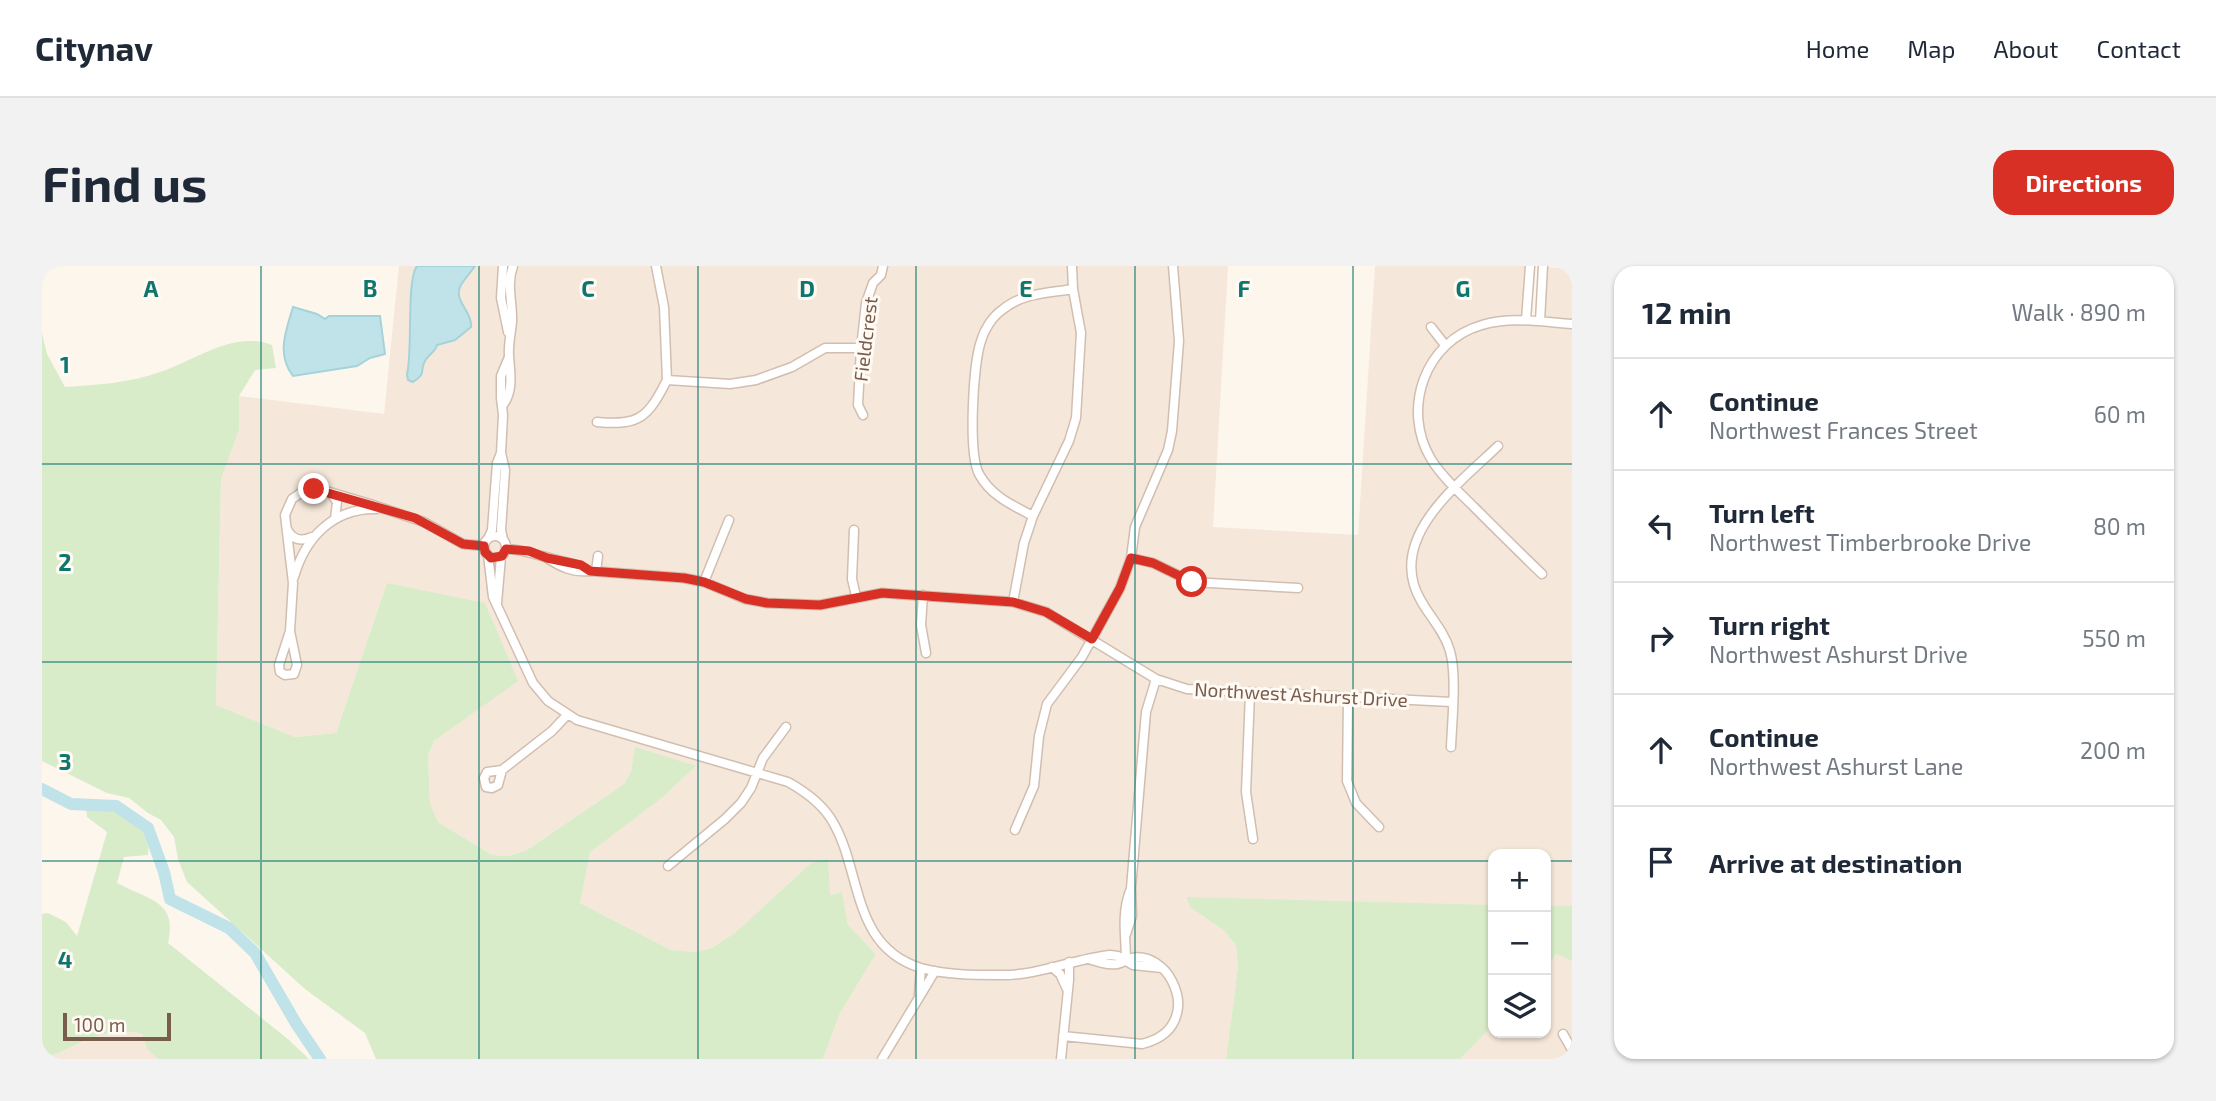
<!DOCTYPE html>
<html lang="en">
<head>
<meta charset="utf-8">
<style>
	body { margin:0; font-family:"Exo 2",sans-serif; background:#f2f2f3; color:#1f2937 }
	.controls { position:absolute; right:21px; bottom:21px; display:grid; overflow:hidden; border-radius:14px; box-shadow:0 2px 5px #0004 }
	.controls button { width:63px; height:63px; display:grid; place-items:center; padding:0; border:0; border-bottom:2px solid #e0e1e3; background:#fff; color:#1f2937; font:35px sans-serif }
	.scale { position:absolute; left:21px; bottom:18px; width:108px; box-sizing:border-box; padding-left:7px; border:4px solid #7a5c4d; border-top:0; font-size:19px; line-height:24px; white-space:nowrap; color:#7a5c4d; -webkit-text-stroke:5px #fffaf3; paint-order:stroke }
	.stop { position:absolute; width:21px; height:21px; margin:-16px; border:5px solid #d93025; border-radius:50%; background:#fff }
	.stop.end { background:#d93025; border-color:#fff; box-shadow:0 2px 7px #0008 }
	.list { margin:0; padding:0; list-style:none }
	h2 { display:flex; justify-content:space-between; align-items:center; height:91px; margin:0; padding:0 28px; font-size:30px }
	h2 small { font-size:23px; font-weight:400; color:#747a83 }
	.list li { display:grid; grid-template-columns:46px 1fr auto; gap:21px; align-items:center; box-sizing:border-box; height:112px; padding:0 28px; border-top:2px solid #e0e1e3 }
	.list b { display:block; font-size:26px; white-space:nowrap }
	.list p { margin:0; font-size:23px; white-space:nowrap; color:#747a83 }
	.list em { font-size:23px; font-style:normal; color:#747a83 }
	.icon { flex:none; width:38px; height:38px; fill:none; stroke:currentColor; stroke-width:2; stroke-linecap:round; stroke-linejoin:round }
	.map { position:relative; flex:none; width:1530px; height:793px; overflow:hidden; border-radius:21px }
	header { display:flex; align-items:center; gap:42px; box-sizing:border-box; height:98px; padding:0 35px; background:#fff; border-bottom:2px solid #e0e1e3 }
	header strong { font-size:33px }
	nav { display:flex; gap:38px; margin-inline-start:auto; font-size:24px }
	.intro { display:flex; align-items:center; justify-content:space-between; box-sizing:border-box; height:168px; padding:0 42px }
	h1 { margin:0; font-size:49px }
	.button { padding:18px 32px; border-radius:21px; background:#d93025; color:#fff; font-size:24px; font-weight:700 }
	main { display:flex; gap:42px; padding:0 42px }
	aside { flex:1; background:#fff; border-radius:21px; box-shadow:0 2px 5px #0004 }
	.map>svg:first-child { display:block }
	.residential { fill:#f5e8da }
	.green { fill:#d8ecc9 }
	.water { fill:#bfe3e8; stroke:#a5d3da; stroke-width:2 }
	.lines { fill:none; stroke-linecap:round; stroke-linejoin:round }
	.river { stroke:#bfe3e8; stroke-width:12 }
	.street-casing { stroke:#d1beb0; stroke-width:11 }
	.street { stroke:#fff; stroke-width:8 }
	.route { stroke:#d93025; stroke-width:9 }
	.grid { fill:none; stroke:#0f766e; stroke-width:2; stroke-opacity:0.55 }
	.labels { text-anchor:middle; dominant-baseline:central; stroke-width:6; stroke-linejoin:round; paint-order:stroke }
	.street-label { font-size:19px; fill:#7a5c4d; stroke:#fffaf3 }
	.grid-label { font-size:23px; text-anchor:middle; font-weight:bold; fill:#0f766e; stroke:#fffaf3; stroke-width:6; stroke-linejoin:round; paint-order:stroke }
</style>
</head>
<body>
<header>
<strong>Citynav</strong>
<nav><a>Home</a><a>Map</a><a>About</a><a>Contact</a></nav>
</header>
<div class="intro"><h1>Find us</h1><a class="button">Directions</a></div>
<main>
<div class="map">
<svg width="1530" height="793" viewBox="0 0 1530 793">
	<rect width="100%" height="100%" fill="#fdf6ec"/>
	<!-- residential -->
	<path class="residential" d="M357 0H1186L1171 261 1316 269 1333 0H1484L1480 58 1501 60 1505 1 1530 3V640H1504V588H1451V639L1149 642 1181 664 1194 679 1196 701 1184 793H781L798 747 834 688 806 659 800 626 788 629 769 597 694 666 670 682 653 686 629 684 538 637 547 586 621 531 653 501 593 482 589 505 582 518 485 584 467 590 450 589 396 556 388 537 386 489 392 475 475 415 345 317 294 467 253 471 174 439 179 213 197 164V130L342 148Z
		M1514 688 1530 695V793H1418L1451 759V767H1504V706Z
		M83 764 100 768 105 783 116 793H2L65 766Z"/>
	<!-- green -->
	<path class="green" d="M0 67 5 88 23 121C55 119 87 117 118 106 154 94 191 64 230 79L234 102 213 104 197 130V164L179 213 174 439 253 471 294 467 345 317 443 337 476 415 392 475 386 489 388 537 396 556 450 589 467 590 485 584 582 518 589 505 593 481 654 500 621 531 548 586 538 637 629 684 653 686 670 682 694 666 769 597 786 593 788 629 800 626 806 659 834 688 798 747 781 793H334L323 767 263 723 145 616 136 593 132 571 119 554 106 547 87 532 65 527 0 495Z
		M44 541C53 542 64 542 72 544 92 550 109 568 106 589L82 591 75 617C106 634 136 634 126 677L247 774 267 793H116L105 783 100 768C61 758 36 782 0 793V648L6 647 24 656 35 670 65 566 45 551Z
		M1144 631 1451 639V759L1418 793H1184L1196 701 1194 679 1181 664 1149 642Z
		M1504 640H1530V695L1514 688 1504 706Z"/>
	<!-- water -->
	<path class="water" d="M375 0H433C429 6 423 12 419 19 410 34 431 46 429 61L413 74 395 79C393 87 385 89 382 97 378 108 384 107 371 116L366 114 365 108C371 84 364 15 375 0Z
		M251 41 275 48 283 53 287 50H338L343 88 328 92 315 100 251 110C234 88 244 65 251 41Z"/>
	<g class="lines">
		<!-- river -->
		<path class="river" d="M0 523 29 538 74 540 106 562 122 606 128 633 187 662 213 687 255 759 278 793"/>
		<defs>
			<path id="street" d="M461 0 459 32 466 66
				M614 0 622 41 625 114
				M1484 54 1488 0
				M1498 55 1501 0
				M1389 61 1403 79
				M625 114 688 118 714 114 750 101 783 82H819
				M461 139C472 124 468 106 467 90 466 79 469 67 470 56 471 37 464 19 471 0
				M821 149 816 139 819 82 824 37 831 17 839 9 841 0
				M555 156C598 160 606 151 625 114
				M459 187 463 204 459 264 461 273
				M289 227 295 236 293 253
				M991 250C970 239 949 230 937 208 926 187 931 98 939 75 942 64 950 51 960 44 980 27 1006 27 1031 23
				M245 263C250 274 259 276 270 271
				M812 264 810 313 814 330
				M442 281a11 11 0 1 1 22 0a11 11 0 1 1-22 0Z
				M446 273 450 264 455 197 459 187 461 149 459 132V110L467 91
				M464 283C479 283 490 288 504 291 519 296 534 296 548 305
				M446 289 451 331 491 417 506 435 535 454 746 516C764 526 782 539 792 558 820 608 810 681 879 702 904 709 932 709 958 709 995 710 1031 693 1068 689L1076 690 1091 699 1120 702
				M505 292C519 301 531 307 548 305L642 312 662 316 703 333 725 337 778 339 840 327 971 336 1004 346 1114 413 1145 423 1410 436
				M1089 292 1111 297 1150 316 1256 322
				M554 305 556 290
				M1500 308C1477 286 1454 263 1432 241 1417 226 1400 211 1389 193 1359 143 1383 75 1440 59 1468 50 1501 56 1530 58
				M252 311C263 272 291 242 334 243
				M662 316 687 254
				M881 329 879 359 884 387
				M971 336 982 277 991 250 1027 175 1034 152 1039 67 1031 23 1030 0
				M455 337 459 291
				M248 365 255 399 252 408 243 409 238 406 237 399 248 365 251 317 243 249 250 233 260 226 281 224 328 238 382 256 421 278 442 280
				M1208 427 1204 526 1211 573
				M1306 432 1305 515 1314 537 1337 561
				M1409 481C1410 455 1415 409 1408 385 1401 360 1379 343 1372 319 1355 263 1421 214 1456 180
				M460 504 456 519 450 522 444 521 442 512 445 506 460 504 510 465 525 449
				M973 564 992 520 997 470 1005 438 1040 391 1078 322 1089 292 1093 261 1126 184 1130 165 1137 75 1131 0
				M626 600 683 553 699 537 709 522 721 492 744 461
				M1084 668 1090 650 1089 622 1104 446 1114 413
				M1084 695C1084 670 1079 649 1088 625
				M1010 701 1018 708 1025 723
				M877 728 879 702
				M1521 768 1530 784
				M1021 770 1100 778C1116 774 1131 765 1135 747 1138 736 1135 725 1130 715 1123 701 1106 688 1090 692 1085 694 1080 697 1075 698 1065 699 1056 696 1047 693
				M840 793 893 705
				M1019 793 1027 714V696"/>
		</defs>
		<!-- street casing -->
		<use href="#street" class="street-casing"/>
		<!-- street -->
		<use href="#street" class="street"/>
	</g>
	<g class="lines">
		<!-- route -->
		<path class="route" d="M272 223 373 252 421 278 442 280 443 286 449 292 460 290 464 283 487 285 505 292 539 299 548 305 642 312 662 316 704 333 725 337 778 339 840 327 971 336 1004 346 1050 373 1078 322 1089 292 1111 297 1150 316"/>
	</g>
	<!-- grid -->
	<path class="grid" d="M219 0V793M437 0V793M656 0V793M874 0V793M1093 0V793M1311 0V793M0 198H1530M0 396H1530M0 595H1451M1504 595H1530"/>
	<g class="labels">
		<!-- street labels -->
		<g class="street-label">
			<text transform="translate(823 73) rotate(-83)">Fieldcrest</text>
			<text transform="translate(1259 428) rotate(3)">Northwest Ashurst Drive</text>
		</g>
	</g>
	<g class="grid-label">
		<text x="109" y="31">A</text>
		<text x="328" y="31">B</text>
		<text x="546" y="31">C</text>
		<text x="765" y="31">D</text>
		<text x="984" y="31">E</text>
		<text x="1202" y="31">F</text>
		<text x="1421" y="31">G</text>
		<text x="23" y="107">1</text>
		<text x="23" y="305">2</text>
		<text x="23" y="504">3</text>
		<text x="23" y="702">4</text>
	</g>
</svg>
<div class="controls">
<button>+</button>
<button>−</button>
<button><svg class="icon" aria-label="layers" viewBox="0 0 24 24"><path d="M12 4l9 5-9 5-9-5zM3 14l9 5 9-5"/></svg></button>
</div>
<div class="scale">100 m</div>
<div class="stop" style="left:1150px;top:316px"></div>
<div class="stop end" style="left:272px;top:223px"></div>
</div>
<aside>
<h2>12 min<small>Walk · 890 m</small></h2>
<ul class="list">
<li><svg class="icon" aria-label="ahead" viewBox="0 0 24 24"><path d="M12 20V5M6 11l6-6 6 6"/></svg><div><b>Continue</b><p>Northwest Frances Street</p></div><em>60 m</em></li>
<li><svg class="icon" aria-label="left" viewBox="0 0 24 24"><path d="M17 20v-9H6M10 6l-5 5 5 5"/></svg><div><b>Turn left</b><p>Northwest Timberbrooke Drive</p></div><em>80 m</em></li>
<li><svg class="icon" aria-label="right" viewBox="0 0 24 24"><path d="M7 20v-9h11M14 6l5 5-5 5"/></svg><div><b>Turn right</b><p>Northwest Ashurst Drive</p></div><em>550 m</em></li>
<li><svg class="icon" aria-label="ahead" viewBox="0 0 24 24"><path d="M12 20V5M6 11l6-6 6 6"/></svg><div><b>Continue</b><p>Northwest Ashurst Lane</p></div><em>200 m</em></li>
<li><svg class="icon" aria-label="arrive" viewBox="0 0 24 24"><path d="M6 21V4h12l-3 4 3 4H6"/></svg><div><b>Arrive at destination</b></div></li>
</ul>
</aside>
</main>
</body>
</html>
